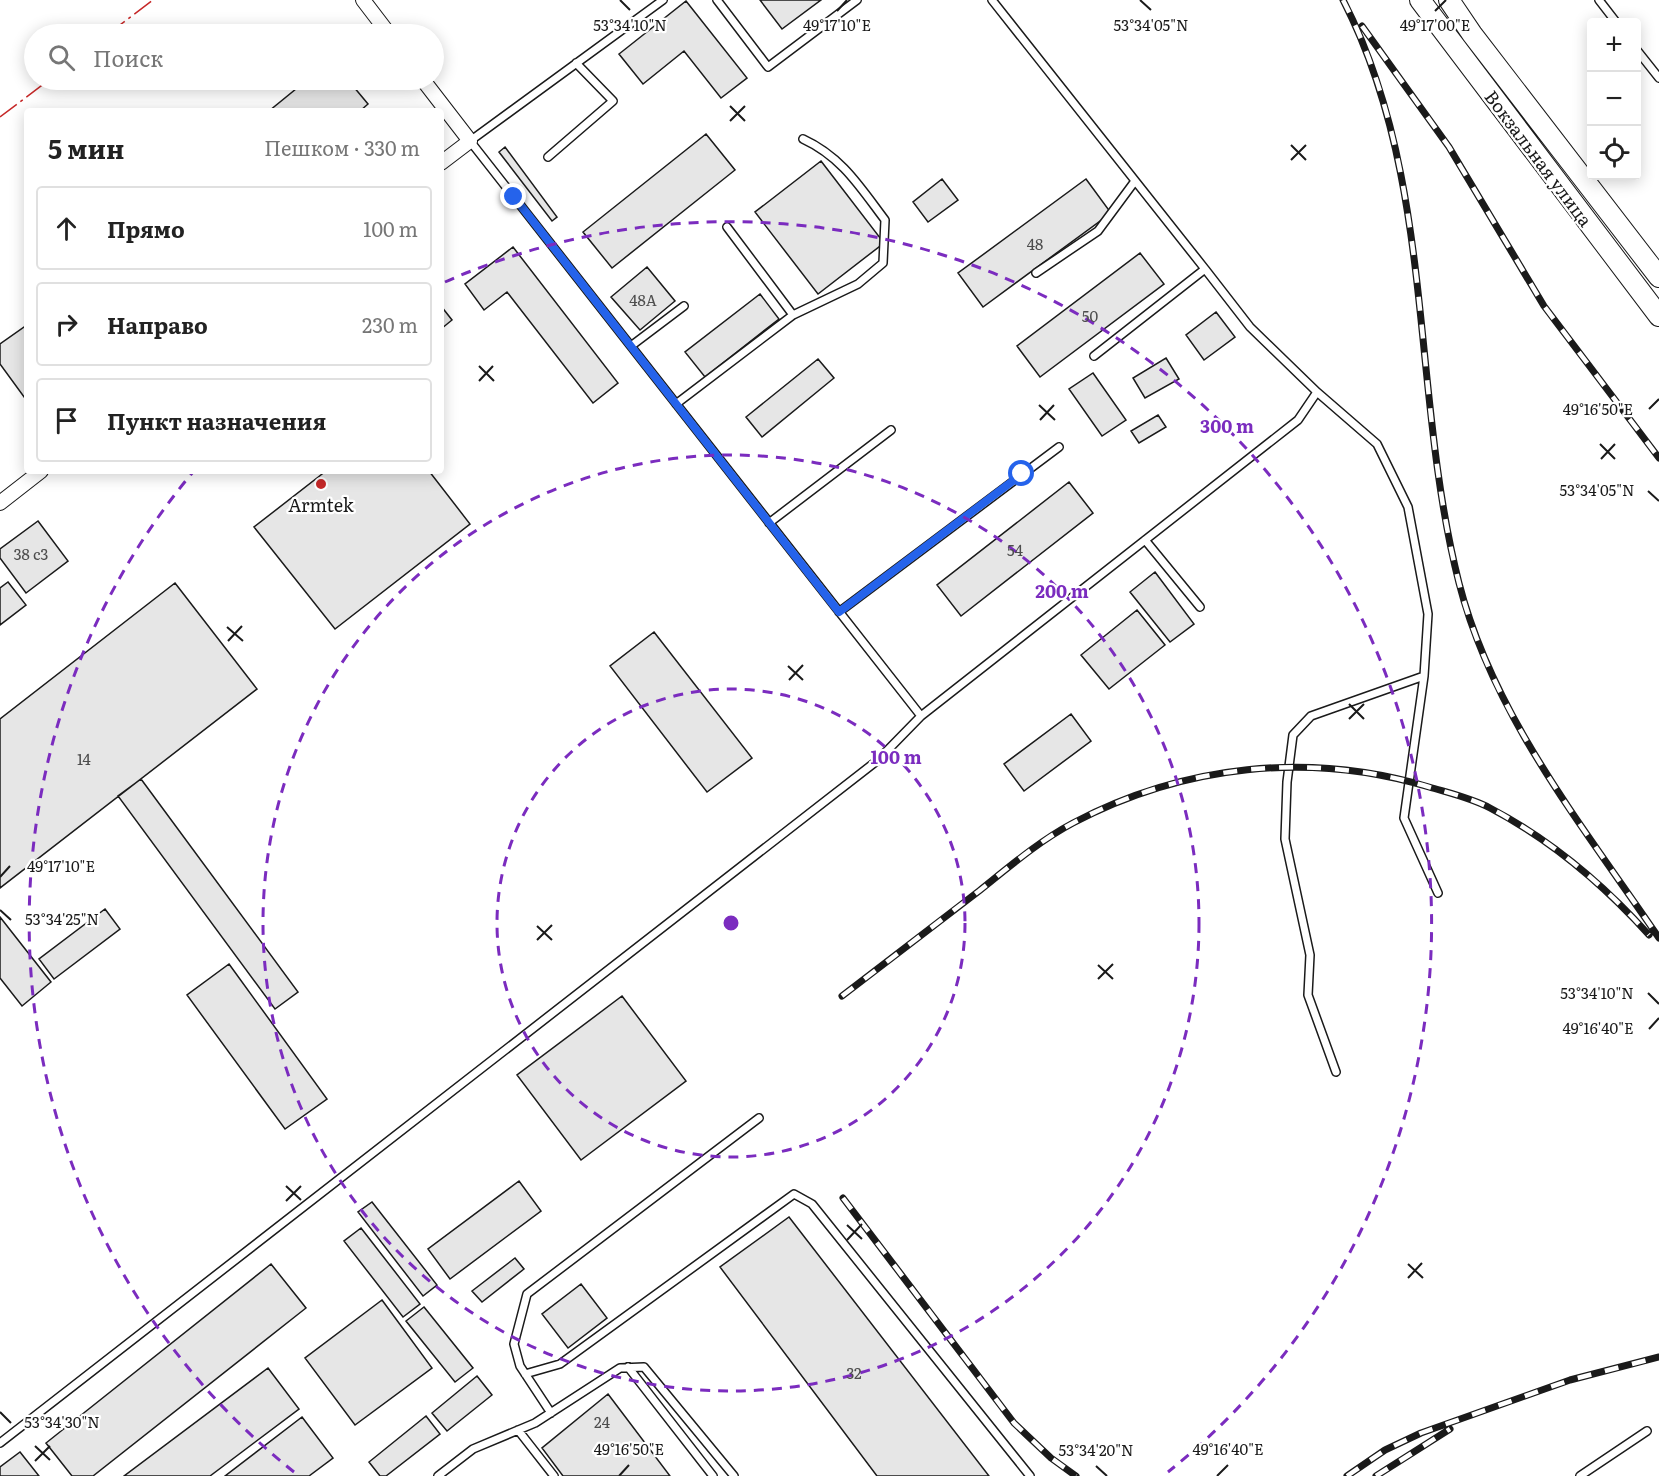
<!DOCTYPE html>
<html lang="ru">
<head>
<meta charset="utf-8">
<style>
	body { margin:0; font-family:Literata,serif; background:#f6f6f6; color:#222 }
	.controls { position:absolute; right:18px; top:18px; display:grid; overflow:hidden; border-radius:6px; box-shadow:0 3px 15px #0003 }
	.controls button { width:54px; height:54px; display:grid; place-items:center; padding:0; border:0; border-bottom:2px solid #e0e0e0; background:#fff; color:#222; font:30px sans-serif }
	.stop { position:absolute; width:18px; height:18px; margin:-14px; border:4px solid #2563eb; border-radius:50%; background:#fff }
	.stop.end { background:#2563eb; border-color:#fff; box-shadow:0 2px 6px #0008 }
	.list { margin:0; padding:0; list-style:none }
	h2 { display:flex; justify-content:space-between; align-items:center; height:78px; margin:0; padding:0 24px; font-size:26px }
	h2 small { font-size:20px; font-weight:400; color:#767676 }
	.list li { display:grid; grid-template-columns:39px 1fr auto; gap:18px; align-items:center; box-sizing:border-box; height:84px; margin:0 12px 12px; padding:0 12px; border:2px solid #e0e0e0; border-radius:6px }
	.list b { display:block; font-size:22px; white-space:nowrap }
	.list em { font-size:20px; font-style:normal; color:#767676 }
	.icon { flex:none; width:33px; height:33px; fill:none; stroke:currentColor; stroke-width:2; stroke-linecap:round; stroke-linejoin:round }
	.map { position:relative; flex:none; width:1659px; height:1476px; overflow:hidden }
	.search { position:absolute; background:#fff; box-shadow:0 3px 15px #0003; left:24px; top:24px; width:420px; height:66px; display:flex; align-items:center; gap:15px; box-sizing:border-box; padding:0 21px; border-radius:33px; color:#767676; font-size:22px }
	.panel { position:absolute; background:#fff; box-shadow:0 3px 15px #0003; left:24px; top:108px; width:420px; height:366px; border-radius:6px }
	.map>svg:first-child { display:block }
	.building { fill:#e6e6e6; stroke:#1a1a1a; stroke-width:1.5 }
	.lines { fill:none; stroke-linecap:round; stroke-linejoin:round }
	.lane-casing { stroke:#1a1a1a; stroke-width:10 }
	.street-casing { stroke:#1a1a1a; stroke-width:16 }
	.secondary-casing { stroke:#1a1a1a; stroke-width:22 }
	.lane { stroke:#fff; stroke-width:7 }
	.street { stroke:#fff; stroke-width:14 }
	.secondary { stroke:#fff; stroke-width:20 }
	.rail-casing { stroke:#1a1a1a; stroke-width:7 }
	.rail { stroke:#fff; stroke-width:4.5; stroke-dasharray:14; stroke-linecap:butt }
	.power { stroke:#c62828; stroke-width:1.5; stroke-dasharray:21 4.5 3 4.5; stroke-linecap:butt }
	.route { stroke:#2563eb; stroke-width:8 }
	.ticks { fill:none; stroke:#1a1a1a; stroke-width:2 }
	.ring { fill:none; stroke:#7b2cbf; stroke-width:3; stroke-dasharray:10 8 }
	.poi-dot { fill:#c62828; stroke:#fff; stroke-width:2 }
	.labels { text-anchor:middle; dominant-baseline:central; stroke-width:4.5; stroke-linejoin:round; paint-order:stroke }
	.number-label { font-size:15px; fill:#4d4d4d }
	.street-label { font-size:18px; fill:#1a1a1a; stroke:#fff }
	.poi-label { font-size:18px; fill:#1a1a1a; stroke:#fff }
	.ticks-label { font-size:15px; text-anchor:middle; fill:#1a1a1a; stroke:#fff; stroke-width:4.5; stroke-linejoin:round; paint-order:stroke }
	.centre { fill:#7b2cbf; stroke:#fff; stroke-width:3 }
	.ring-label { font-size:18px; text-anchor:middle; font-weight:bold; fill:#7b2cbf; stroke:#fff; stroke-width:4.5; stroke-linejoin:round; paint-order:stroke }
</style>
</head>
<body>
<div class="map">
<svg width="1659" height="1476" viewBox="0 0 1659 1476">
	<rect width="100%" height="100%" fill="#fff"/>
	<!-- building -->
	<path class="building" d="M760 0H821L782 29Z
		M686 1 747 78 721 98 684 51 643 84 619 54Z
		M307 80H348L368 104 360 111H269Z
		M706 134 735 170 612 268 583 232Z
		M505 147 557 217 552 221 499 152Z
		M821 161 884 243 818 294 755 212Z
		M942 179 958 200 928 222 913 202Z
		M1086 179 1111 213 983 307 958 273Z
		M513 247 618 383 593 403 507 292 484 310 465 284Z
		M1140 253 1164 284 1040 377 1017 346Z
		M647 267 675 301 640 330 611 297Z
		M760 294 779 319 705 377 685 352Z
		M441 306 452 320 441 329Z
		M1216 312 1235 337 1204 360 1186 335Z
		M27 325V401L0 364V344Z
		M1166 358 1179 379 1145 398 1133 378Z
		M818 359 834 378 762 437 746 417Z
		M1093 373 1126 420 1102 436 1069 389Z
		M1158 415 1166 427 1139 443 1131 431Z
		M326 471H429L470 524 335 629 254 527Z
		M1069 482 1093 513 961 616 937 585Z
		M38 521 68 561 26 593 0 558V549Z
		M1155 572 1194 624 1170 642 1130 592Z
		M8 582 26 605 0 625V588Z
		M175 583 257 689 0 888V719Z
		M1137 610 1165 645 1109 689 1081 655Z
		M654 632 752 758 707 792 610 666Z
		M1071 714 1091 741 1024 791 1004 764Z
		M141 779 298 992 275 1009 118 796Z
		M105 909 120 929 54 979 39 959Z
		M0 917 51 982 22 1006 0 978Z
		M229 964 327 1099 285 1129 187 995Z
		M622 996 686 1081 581 1160 517 1075Z
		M519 1181 541 1211 450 1279 428 1249Z
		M372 1202 437 1285 423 1296 358 1212Z
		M789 1217 989 1476H877L720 1267Z
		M361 1228 420 1304 403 1317 344 1241Z
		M515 1258 524 1269 482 1302 472 1291Z
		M271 1264 306 1308 93 1476H72L46 1443Z
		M581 1284 607 1318 568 1348 542 1314Z
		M382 1300 432 1368 355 1425 305 1358Z
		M424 1307 473 1368 455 1382 406 1321Z
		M268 1368 299 1409 210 1476H124Z
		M477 1376 492 1395 447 1431 432 1413Z
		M608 1394 670 1476H563L542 1448Z
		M426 1416 440 1434 386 1476H380L369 1462Z
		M302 1417 333 1458 309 1476H225Z
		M20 1452 39 1476H0V1467Z"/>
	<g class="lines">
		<defs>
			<path id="lane" d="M717 0 768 67 857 0
				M992 0 1205 269
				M1599 0 1616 22
				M1636 49 1659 78
				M548 157 613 101 576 63
				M1036 273 1098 231 1135 181
				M793 315 858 284 883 263 885 220C860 187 842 157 803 139
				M631 346 684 306
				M1317 392 1377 444 1408 507 1428 614 1424 676 1311 716 1293 735 1287 782 1285 839 1310 955 1308 995 1336 1072
				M676 404 793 315 727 227
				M769 523 891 430
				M1145 540 1200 607
				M839 612 1059 447
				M1424 676 1404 818 1438 893
				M921 716 1298 420 1317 392 1250 327 1205 269 1094 356
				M628 1367 713 1476
				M525 1374 560 1364 794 1194 812 1204 1030 1476
				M551 1413 520 1366 514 1344 527 1294 759 1118
				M518 1430 554 1476
				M0 1443 878 760 921 716 470 141 663 0
				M438 1476 473 1449 535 1423 620 1368 644 1367 734 1476
				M1580 1476 1647 1431"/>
			<path id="street" d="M363 0 389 34
				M423 80 470 141 441 163
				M0 503 41 471"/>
			<path id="secondary" d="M1420 0 1659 316
				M1449 0 1472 34 1659 277"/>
		</defs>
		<!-- lane casing -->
		<use href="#lane" class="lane-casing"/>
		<!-- street casing -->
		<use href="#street" class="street-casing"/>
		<!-- secondary casing -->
		<use href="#secondary" class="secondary-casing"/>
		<!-- lane -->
		<use href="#lane" class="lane"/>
		<!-- street -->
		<use href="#street" class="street"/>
		<!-- secondary -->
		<use href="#secondary" class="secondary"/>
		<defs>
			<path id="rail" d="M1343 0C1436 181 1410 390 1459 583 1493 716 1583 826 1659 938
				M1362 26 1449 147 1544 306 1659 458
				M842 996C888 961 933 926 979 891 1009 867 1039 841 1073 823 1183 765 1309 751 1429 787 1449 793 1471 798 1490 808 1551 840 1603 884 1649 935
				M843 1198 1014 1423 1051 1458 1076 1476
				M1347 1476 1385 1450 1421 1433 1570 1380 1659 1357
				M1376 1476 1450 1429"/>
		</defs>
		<!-- rail casing -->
		<use href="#rail" class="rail-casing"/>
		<!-- rail -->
		<use href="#rail" class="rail"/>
		<!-- power -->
		<path class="power" d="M108 34 153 0
			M0 117 49 80"/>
	</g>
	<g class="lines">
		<!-- route -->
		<path class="route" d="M514 197 839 612 1022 474"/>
	</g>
	<!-- ticks -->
	<path class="ticks" d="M620 0 630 10M1140 0 1151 10M837 11 847 0M1435 11 1446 0M730 106 745 121M730 121 745 106M1291 145 1306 160M1291 160 1306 145M479 366 494 381M479 381 493 366M1039 405 1055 420M1649 409 1659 399M1040 420 1054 405M1600 444 1615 459M1601 459 1615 444M1648 491 1659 501M227 627 243 641M228 641 242 626M788 666 803 680M789 680 803 665M1349 704 1364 719M1349 719 1364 704M0 877 10 866M0 910 11 920M537 926 552 940M537 940 552 925M1098 965 1113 979M1098 979 1113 964M1648 993 1659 1004M1649 1029 1659 1018M286 1186 301 1200M286 1201 301 1186M847 1225 862 1239M847 1240 862 1224M1408 1264 1423 1278M1408 1278 1422 1263M0 1412 11 1423M35 1446 50 1460M35 1461 50 1446M1096 1466 1107 1476M619 1476 629 1465M1217 1476 1228 1465"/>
	<!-- distance rings -->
	<g class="ring">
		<circle cx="731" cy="923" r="234"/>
		<circle cx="731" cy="923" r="468"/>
		<path d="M294 1472A702 702 0 0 1 193 472M445 282A702 702 0 0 1 1168 1472"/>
	</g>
	<!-- markers -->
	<circle class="poi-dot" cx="321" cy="484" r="6"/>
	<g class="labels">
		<!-- number labels -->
		<g class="number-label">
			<text x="1035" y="243">48</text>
			<text x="643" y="299">48А</text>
			<text x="1090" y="315">50</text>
			<text x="1015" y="549">54</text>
			<text x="31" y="553">38 с3</text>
			<text x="84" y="758">14</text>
			<text x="854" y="1372">32</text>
			<text x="602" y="1421">24</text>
		</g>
		<!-- street labels -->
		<g class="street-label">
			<text transform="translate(1539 158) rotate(53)">Вокзальная улица</text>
		</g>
		<!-- poi labels -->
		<g class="poi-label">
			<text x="321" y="504">Armtek</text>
		</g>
	</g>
	<g class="ticks-label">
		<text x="630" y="31">53°34'10"N</text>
		<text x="1151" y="31">53°34'05"N</text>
		<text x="837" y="31">49°17'10"E</text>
		<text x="1435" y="31">49°17'00"E</text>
		<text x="1598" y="415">49°16'50"E</text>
		<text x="1597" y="496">53°34'05"N</text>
		<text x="61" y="872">49°17'10"E</text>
		<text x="62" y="925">53°34'25"N</text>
		<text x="1597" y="999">53°34'10"N</text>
		<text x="1598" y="1034">49°16'40"E</text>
		<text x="62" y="1428">53°34'30"N</text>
		<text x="629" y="1455">49°16'50"E</text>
		<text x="1228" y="1455">49°16'40"E</text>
		<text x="1096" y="1456">53°34'20"N</text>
	</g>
	<circle cx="731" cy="923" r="9" class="centre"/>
	<g class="ring-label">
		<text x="1227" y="433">300 m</text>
		<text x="1062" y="598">200 m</text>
		<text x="896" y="764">100 m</text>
	</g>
</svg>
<div class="controls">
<button>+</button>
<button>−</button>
<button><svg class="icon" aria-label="locate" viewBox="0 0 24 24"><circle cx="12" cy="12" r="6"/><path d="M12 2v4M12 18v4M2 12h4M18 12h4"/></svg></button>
</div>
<div class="stop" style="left:1022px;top:474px"></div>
<div class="stop end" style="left:514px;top:197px"></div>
<div class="search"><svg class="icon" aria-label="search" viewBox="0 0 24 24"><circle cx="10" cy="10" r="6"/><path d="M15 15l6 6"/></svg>Поиск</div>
<section class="panel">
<h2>5 мин<small>Пешком · 330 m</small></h2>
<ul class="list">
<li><svg class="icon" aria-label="ahead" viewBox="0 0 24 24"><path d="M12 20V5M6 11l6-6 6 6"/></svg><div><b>Прямо</b></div><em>100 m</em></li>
<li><svg class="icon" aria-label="right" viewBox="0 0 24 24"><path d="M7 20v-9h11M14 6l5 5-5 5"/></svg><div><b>Направо</b></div><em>230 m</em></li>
<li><svg class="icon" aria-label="arrive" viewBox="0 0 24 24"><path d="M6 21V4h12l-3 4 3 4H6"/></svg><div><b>Пункт назначения</b></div></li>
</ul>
</section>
</div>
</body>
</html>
